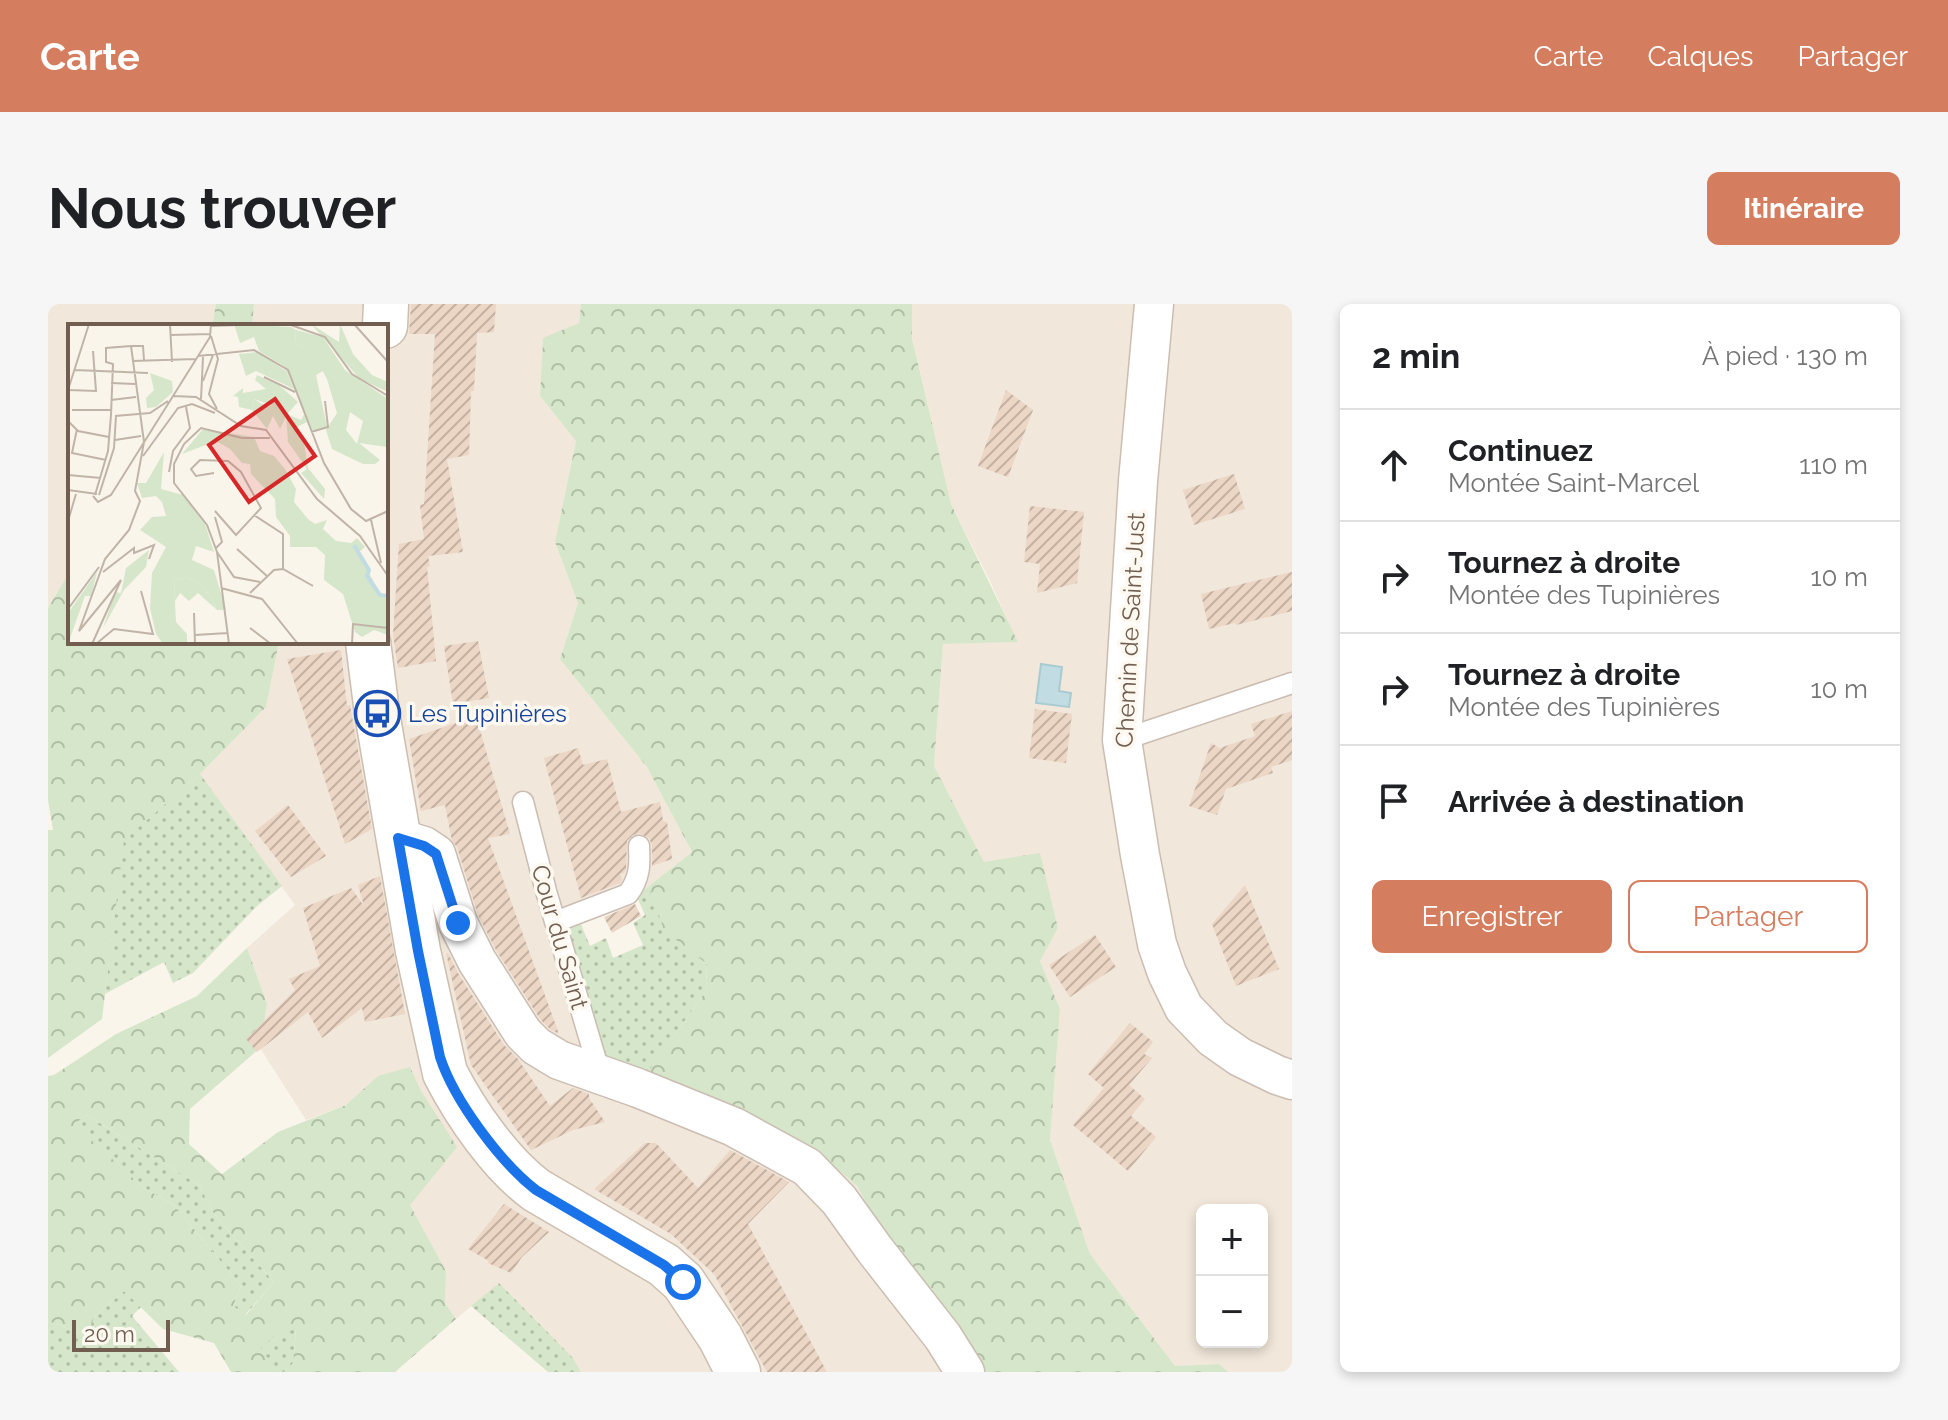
<!DOCTYPE html>
<html lang="fr">
<head>
<meta charset="utf-8">
<style>
	body { margin:0; font-family:Raleway,sans-serif; background:#f6f6f6; color:#202124 }
	.controls { position:absolute; right:24px; bottom:24px; display:grid; overflow:hidden; border-radius:12px; box-shadow:0 4px 12px #0003 }
	.controls button { width:72px; height:72px; display:grid; place-items:center; padding:0; border:0; border-bottom:2px solid #e0e0e0; background:#fff; color:#202124; font:40px sans-serif }
	.scale { position:absolute; left:24px; bottom:20px; width:98px; box-sizing:border-box; padding-left:8px; border:4px solid #725e51; border-top:0; font-size:22px; line-height:28px; white-space:nowrap; color:#725e51; -webkit-text-stroke:6px #fdf9f1; paint-order:stroke }
	.stop { position:absolute; width:24px; height:24px; margin:-18px; border:6px solid #1a73e8; border-radius:50%; background:#fff }
	.stop.end { background:#1a73e8; border-color:#fff; box-shadow:0 2px 8px #0008 }
	.list { margin:0; padding:0; list-style:none }
	h2 { display:flex; justify-content:space-between; align-items:center; height:104px; margin:0; padding:0 32px; font-size:34px }
	h2 small { font-size:26px; font-weight:400; color:#757577 }
	.list li { display:grid; grid-template-columns:52px 1fr auto; gap:24px; align-items:center; box-sizing:border-box; height:112px; padding:0 32px; border-top:2px solid #e0e0e0 }
	.list b { display:block; font-size:30px; white-space:nowrap }
	.list p { margin:0; font-size:26px; white-space:nowrap; color:#757577 }
	.list em { font-size:26px; font-style:normal; color:#757577 }
	.actions { display:flex; gap:16px; padding:24px 32px }
	.actions a { flex:1; padding:18px 0; border:2px solid #d47d5f; border-radius:12px; text-align:center; font-size:28px; color:#d47d5f }
	.actions .main { background:#d47d5f; color:#fff }
	.icon { flex:none; width:44px; height:44px; fill:none; stroke:currentColor; stroke-width:2; stroke-linecap:round; stroke-linejoin:round }
	.map { position:relative; flex:none; width:1244px; height:1068px; overflow:hidden; border-radius:12px }
	header { display:flex; align-items:center; gap:48px; box-sizing:border-box; height:112px; padding:0 40px; background:#d47d5f; color:#fff }
	header strong { font-size:38px }
	nav { display:flex; gap:44px; margin-inline-start:auto; font-size:28px }
	.intro { display:flex; align-items:center; justify-content:space-between; box-sizing:border-box; height:192px; padding:0 48px }
	h1 { margin:0; font-size:56px }
	.button { padding:20px 36px; border-radius:12px; background:#d47d5f; color:#fff; font-size:28px; font-weight:700 }
	main { display:flex; gap:48px; padding:0 48px }
	aside { flex:1; background:#fff; border-radius:12px; box-shadow:0 4px 12px #0003 }
	.map>svg:first-child { display:block }
	.residential { fill:#f1e7da; fill-rule:evenodd }
	.green { fill:url(#green-dots) }
	.forest { fill:url(#forest-crowns); fill-rule:evenodd }
	.water { fill:#c1dce2; stroke:#a8cbd2; stroke-width:2 }
	.building { fill:url(#building-hatch) }
	.lines { fill:none; stroke-linecap:round; stroke-linejoin:round }
	.service-casing { stroke:#cbbdb1; stroke-width:23 }
	.minor-casing { stroke:#cbbdb1; stroke-width:41 }
	.secondary-casing { stroke:#cdbeaf; stroke-width:47 }
	.service { stroke:#fff; stroke-width:20 }
	.minor { stroke:#fff; stroke-width:38 }
	.secondary { stroke:#fff; stroke-width:44 }
	.route { stroke:#1a73e8; stroke-width:10 }
	.labels { text-anchor:middle; dominant-baseline:central; stroke-width:7; stroke-linejoin:round; paint-order:stroke }
	.street-label { font-size:24px; fill:#725e51; stroke:#fdf9f1 }
	.transit-label { font-size:24px; fill:#164399; stroke:#fdf9f1; text-anchor:start }
	.inset-river { fill:none; stroke:#c1dce2; stroke-width:4 }
	.inset-road { fill:none; stroke:#c0b4a8; stroke-width:2 }
	.view { fill:#d62828; fill-opacity:0.15; stroke:#d62828; stroke-width:4 }
	.inset-edge { fill:none; stroke:#725e51; stroke-width:4 }
</style>
</head>
<body>
<header>
<strong>Carte</strong>
<nav><a>Carte</a><a>Calques</a><a>Partager</a></nav>
</header>
<div class="intro"><h1>Nous trouver</h1><a class="button">Itinéraire</a></div>
<main>
<div class="map">
<svg width="1244" height="1068" viewBox="0 0 1244 1068">
	<defs>
		<pattern id="green-dots" width="8" height="8" patternUnits="userSpaceOnUse" patternTransform="scale(2)"><rect width="8" height="8" fill="#d5e6ca"/><path d="M2 2h.1M6 6h.1" fill="none" stroke="#b1bea6" stroke-width="1.8" stroke-linecap="round"/></pattern>
		<pattern id="forest-crowns" width="20" height="18" patternUnits="userSpaceOnUse" patternTransform="scale(2)"><rect width="20" height="18" fill="#d5e6ca"/><path d="M2 6a3 3 0 1 1 6 0M12 15a3 3 0 1 1 6 0" fill="none" stroke="#b1bea6"/></pattern>
		<pattern id="building-hatch" width="6" height="6" patternUnits="userSpaceOnUse" patternTransform="scale(2)"><rect width="6" height="6" fill="#ecd6c5"/><path d="M-1 1l2-2M0 6l6-6M5 7l2-2" fill="none" stroke="#c4b1a2"/></pattern>
	</defs>
	<rect width="100%" height="100%" fill="#faf5eb"/>
	<!-- residential -->
	<path class="residential" d="M0 0H168L164 22H22V267L0 304Z
		M206 0H533L531 19 495 35 492 92 528 137 507 238 530 299 512 355 599 463 644 548 601 582 571 602 523 622 518 634 765 851 793 868 809 882 833 928 880 985 929 1049 938 1068H533L525 1054 451 979 408 1015 397 999 398 967 362 901 311 789 298 801 258 816 212 744 219 700 199 644 247 601 152 470 218 403 231 338H338V22H204Z
		M864 0H1244V1068H1180L1171 1060 1127 1062 1042 950 1002 836 1012 705 992 657 1010 624 992 550 936 558 886 462 895 340 969 338 942 277 903 200 864 33ZM1154 906H1214V1038H1154Z"/>
	<!-- green -->
	<path class="green" d="M152 470 234 582 209 602 145 669 125 679 116 658 57 690 75 536Z
		M601 582 617 626 659 660 658 687 598 771 552 757 518 634 523 622 532 618 542 642 558 634 565 654 595 641 585 619 597 611 588 591Z
		M39 811 151 881 166 910 226 978 197 1011 185 1002 193 982 126 901 96 884 25 820Z
		M451 979 525 1054 533 1068H500L423 1002Z
		M76 987 94 1002 84 1012 131 1068H0V1017L38 1032 47 1012Z
		M239 1020 248 1025 245 1060 236 1068H228L212 1044Z"/>
	<!-- forest -->
	<path class="forest" d="M168 0H206L204 22H164Z
		M533 0H864V34L903 200 970 338 895 340 886 462 936 558 992 549 1010 624 992 657 1012 705 1002 836 1042 950 1127 1062 1171 1060 1180 1068H938L929 1049 880 985 833 928 809 882 793 868 765 851 598 771 658 687 659 660 616 626 601 582 644 548 599 463 512 355 530 299 507 238 528 137 492 92 495 34 531 19Z
		M22 267V338H231L218 403 152 470 76 536 54 715 0 754V526H5L0 496V304Z
		M199 644 219 700 212 744 142 805 141 840 174 870 230 828 298 801 330 772 362 763 373 787 409 843 362 901 398 967 397 999 408 1015 347 1068H236L245 1059 248 1026 239 1021 213 1044 228 1068H183L166 1039 115 1025 76 987 47 1012 38 1032 0 1017V772L6 771 68 730 149 692ZM39 811 151 881 166 910 226 978 198 1011 185 1002 193 982 126 901 96 884 26 820Z"/>
	<!-- water -->
	<path class="water" d="M993 360 1014 363 1011 387 1023 389 1021 403 988 399Z"/>
	<!-- building -->
	<path class="building" d="M363 0H448L446 28 429 29 426 87H423L421 151 399 155 415 248 380 252 382 262 379 263 388 357 350 364 345 331 351 240 376 235 372 201 376 200 387 30H361Z
		M958 86 985 106 960 173 930 162Z
		M1186 170 1197 205 1146 221 1135 186Z
		M982 202 1036 208 1029 279 989 289 992 260 976 258Z
		M1244 268V307L1188 321 1187 319 1161 325 1153 290Z
		M430 337 441 394 405 400 396 342Z
		M293 346 299 402 302 401 324 525 297 540 239 355Z
		M987 405 1024 410 1018 459 981 454Z
		M1244 407V456L1223 463 1225 469 1178 485 1169 511 1141 502 1163 439 1172 444 1207 432 1203 420Z
		M428 412 462 530 440 534 511 730 502 725 492 715 448 646 430 611 409 543 404 537 397 501 373 507 361 435Z
		M530 444 535 461 559 455 573 508 612 498 615 517 619 518 624 555 604 562V541L601 534 591 529 585 531 579 537 578 565 576 569 572 570 574 574 572 579 533 594 496 454Z
		M240 501 278 552 243 573 207 527Z
		M332 572 357 710 317 718 314 704 274 734 260 708 209 748 198 735 247 686 241 675 272 662 255 604 303 584 316 602 310 581Z
		M1197 581 1231 665 1188 682 1164 620Z
		M587 600 593 612 564 629 556 613Z
		M1047 631 1068 663 1022 693 1001 661Z
		M398 649H400L410 669 456 741 470 755 502 802 525 784 541 790V794L557 818 525 826 483 846 423 761Z
		M1082 719 1105 738 1096 750 1104 754 1081 781 1097 795 1083 812 1108 833 1080 867 1025 821 1056 784 1040 770Z
		M597 839H608L650 884 682 846 741 878 700 920 779 1068H719L666 970 623 930 546 885Z
		M456 900 501 928 474 953 463 969 440 959 441 957 420 945Z"/>
	<g class="lines">
		<defs>
			<path id="service" d="M1074 436 1244 379
				M475 498 498 587 547 753 545 768
				M507 618 580 590C592 574 592 561 591 542"/>
			<path id="minor" d="M1106 0 1090 177 1074 436 1092 551 1109 640 1119 669 1136 704 1165 734 1192 753 1229 771 1244 776
				M350 534 376 542 388 550 410 619 429 657 475 729 488 742 511 756 590 784 686 823 759 863 791 896 827 946 895 1033 917 1068"/>
			<path id="secondary" d="M337 22 338 0
				M320 338 329 409 370 647 397 769C418 810 452 859 488 886L616 961 635 978 672 1033 690 1068"/>
		</defs>
		<!-- service casing -->
		<use href="#service" class="service-casing"/>
		<!-- minor casing -->
		<use href="#minor" class="minor-casing"/>
		<!-- secondary casing -->
		<use href="#secondary" class="secondary-casing"/>
		<!-- service -->
		<use href="#service" class="service"/>
		<!-- minor -->
		<use href="#minor" class="minor"/>
		<!-- secondary -->
		<use href="#secondary" class="secondary"/>
	</g>
	<g class="lines">
		<!-- route -->
		<path class="route" d="M410 619 388 550 376 542 350 534 370 647 392 753C406 796 452 858 488 886L616 961 635 978"/>
	</g>
	<!-- icons -->
	<defs>
		<symbol id="bus-ring" viewBox="-11 -11 22 22"><circle r="9.5" fill="#fdf9f1" stroke="#1a4fb4" stroke-width="1.5"/><path d="M-5-6H5V4H4V6H2V4H-2V6H-4V4H-5ZM-3.5-4V0h7V-4ZM-3.5 1.2v1.5H-2V1.2ZM2 1.2v1.5H3.5V1.2Z" fill="#1a4fb4"/></symbol>
	</defs>
	<g fill-rule="evenodd">
		<use href="#bus-ring" x="304" y="384" width="51" height="51"/>
	</g>
	<g class="labels">
		<!-- street labels -->
		<g class="street-label">
			<text transform="translate(1082 326) rotate(-87)">Chemin de Saint-Just</text>
			<text transform="translate(512 633) rotate(74)">Cour du Saint</text>
		</g>
		<!-- transit labels -->
		<g class="transit-label">
			<text x="360" y="409">Les Tupinières</text>
		</g>
	</g>
	<!-- overview -->
	<g transform="translate(20 20)">
		<rect width="320" height="320" fill="#faf5eb"/>
		<path d="M82 49 104 57 105 68 88 83 79 84 78 74 86 66ZM189 51 212 62 216 77 206 82 186 75 184 86 171 83 170 73 165 72 175 64V69L198 65 187 56ZM119 253 136 262 149 286 130 269 121 277 112 269 107 277 106 256Z" fill="#d5e6ca"/>
		<path d="M243 0 271 18 272 0 285 30 304 51 320 58V68L292 55ZM228 6 255 13 277 46 320 75 319 123 291 119 312 136 307 140H295L264 125 258 106 269 89 259 55 244 28 227 20ZM282 88 295 97 289 120 278 106ZM190 28 218 47 226 65 188 47 178 52 171 30ZM212 62 230 78 219 90 233 96 236 90 239 98 227 104 235 112 240 144 257 165 256 175 233 149 239 145 220 118 218 93 212 105 205 92 199 105 184 86 186 75 199 83 216 77ZM135 105 186 113 192 127 206 132 217 145 228 165 226 178 240 195 247 200 259 196 255 205 268 217 283 219 289 214 297 223 290 229 313 271 320 272V311L306 306 294 313 287 308 275 270 256 256 257 231 248 223H222V212L208 193 207 175 183 150 182 140 174 139 162 125 148 117 114 130ZM96 128 93 165 115 171 137 200 146 228 128 222 124 236 146 246 158 286H149L136 262 119 253 106 256 108 298 119 310V320H95L88 310 82 284 84 249 98 223 72 206 84 193 98 192 94 178 88 172 74 174 69 159H78ZM81 226 78 243 56 266 35 304 47 268 53 269 58 244ZM29 248 23 272H17L0 320V289Z" fill="#d5e6ca" fill-rule="evenodd"/>
		<path d="M166 0 223 3 228 6 227 20 250 30 255 47 248 51 259 103 245 107 216 42 191 27 186 13 172 19Z" fill="#d5e6ca"/>
		<path class="inset-river" d="M286 221 301 246 299 252 312 271 320 272"/>
		<path class="inset-road" d="M102 0 104 38M220 0 257 13 284 50 320 72M286 0 320 38M143 2 169 1M102 11 143 10M143 12 150 35 141 70 149 85M130 32 186 26 220 46 256 139 283 185 298 197 320 187M64 37 128 35M7 46 80 49M196 53 227 68M135 57 145 31M43 59 67 60M0 66 28 67 25 27M0 66 21 0M105 72 128 73 173 102 198 106 249 175 292 212 320 252M133 75 135 33M43 76 68 73M4 86H43M47 92 82 89 100 77M0 97 10 107 41 113M9 105 4 129 38 136M243 108 260 103 257 77M47 116 73 112M76 118 63 22H75L76 36M75 132 110 84 124 80 147 89M101 148 105 127 122 104 118 83M146 149 128 152 123 145 132 136 160 137 173 148 193 184 168 211 147 187M0 151 33 154M0 166 29 170M27 171 40 127 43 91 45 40 38 38V24L63 22M31 171 46 124 48 92M25 172 30 178 43 171 142 13 143 0M186 191 215 210V245M147 193 154 218 147 225M303 196 313 239M0 197 8 170M169 225 200 253M149 228 166 253 192 258M35 248 66 224V229L86 221 81 235M153 264 194 275 230 320M182 269 206 246 215 245 245 262M0 285 31 243M126 289 127 320M182 304 203 320M127 311 160 309M24 320 53 256 11 307 37 235 61 206 72 177 67 167 76 118M28 320 46 305 85 310 73 267M161 320 149 228 139 201 106 159V140L116 120 133 104 174 114H202M284 320 285 300 320 304"/>
		<path class="view" d="M207 75 247 132 181 178 141 121Z"/>
		<rect width="320" height="320" class="inset-edge"/>
	</g>
</svg>
<div class="controls">
<button>+</button>
<button>−</button>
</div>
<div class="scale">20 m</div>
<div class="stop" style="left:635px;top:978px"></div>
<div class="stop end" style="left:410px;top:619px"></div>
</div>
<aside>
<h2>2 min<small>À pied · 130 m</small></h2>
<ul class="list">
<li><svg class="icon" aria-label="ahead" viewBox="0 0 24 24"><path d="M12 20V5M6 11l6-6 6 6"/></svg><div><b>Continuez</b><p>Montée Saint-Marcel</p></div><em>110 m</em></li>
<li><svg class="icon" aria-label="right" viewBox="0 0 24 24"><path d="M7 20v-9h11M14 6l5 5-5 5"/></svg><div><b>Tournez à droite</b><p>Montée des Tupinières</p></div><em>10 m</em></li>
<li><svg class="icon" aria-label="right" viewBox="0 0 24 24"><path d="M7 20v-9h11M14 6l5 5-5 5"/></svg><div><b>Tournez à droite</b><p>Montée des Tupinières</p></div><em>10 m</em></li>
<li><svg class="icon" aria-label="arrive" viewBox="0 0 24 24"><path d="M6 21V4h12l-3 4 3 4H6"/></svg><div><b>Arrivée à destination</b></div></li>
</ul>
<div class="actions"><a class="main">Enregistrer</a><a>Partager</a></div>
</aside>
</main>
</body>
</html>
